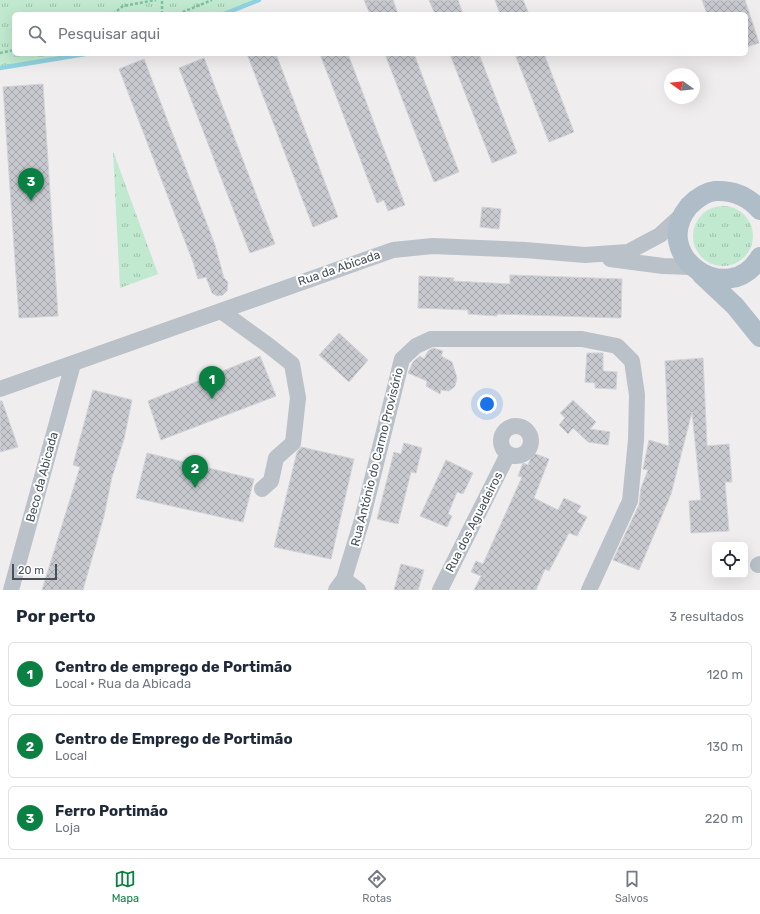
<!DOCTYPE html>
<html lang="pt">
<head>
<meta charset="utf-8">
<style>
	body { margin:0; font-family:Rubik,sans-serif; background:#f2f2f3; color:#1f2937 }
	.controls { position:absolute; right:12px; bottom:12px; display:grid; overflow:hidden; border-radius:6px; box-shadow:0 4px 16px #0002 }
	.controls button { width:36px; height:36px; display:grid; place-items:center; padding:0; border:0; border-bottom:1px solid #e0e1e3; background:#fff; color:#1f2937; font:20px sans-serif }
	.compass { position:absolute; left:664px; top:68px; width:36px; height:36px; border-radius:50%; background:#fff; box-shadow:0 4px 16px #0002; rotate:285deg }
	.scale { position:absolute; left:12px; bottom:10px; width:45px; box-sizing:border-box; padding-left:4px; border:2px solid #475058; border-top:0; font-size:11px; line-height:14px; white-space:nowrap; color:#475058; -webkit-text-stroke:3px #fff; paint-order:stroke }
	.you { position:absolute; left:487px; top:404px; width:14px; height:14px; margin:-10px; border:3px solid #fff; border-radius:50%; background:#1a73e8; box-shadow:0 0 0 6px #1a73e833 }
	.badge { display:grid; place-items:center; width:26px; height:26px; border-radius:50%; background:#0b8043; color:#fff; font-size:13px; font-weight:700 }
	.pin { position:absolute; translate:-50% -33px; filter:drop-shadow(0 1px 2px #0008) }
	.pin::after { content:''; position:absolute; top:21px; width:14px; height:12px; background:inherit; clip-path:polygon(0 0,100% 0,50% 100%) }
	.list { margin:0; padding:0; list-style:none }
	h2 { display:flex; justify-content:space-between; align-items:center; height:52px; margin:0; padding:0 16px; font-size:17px }
	h2 small { font-size:13px; font-weight:400; color:#747a83 }
	.list li { display:grid; grid-template-columns:26px 1fr auto; gap:12px; align-items:center; box-sizing:border-box; height:64px; margin:0 8px 8px; padding:0 8px; border:1px solid #e0e1e3; border-radius:6px }
	.list b { display:block; font-size:15px; white-space:nowrap }
	.list p { margin:0; font-size:13px; white-space:nowrap; color:#747a83 }
	.list em { font-size:13px; font-style:normal; color:#747a83 }
	.icon { flex:none; width:22px; height:22px; fill:none; stroke:currentColor; stroke-width:2; stroke-linecap:round; stroke-linejoin:round }
	.map { position:relative; flex:none; width:760px; height:590px; overflow:hidden }
	.search { position:absolute; background:#fff; box-shadow:0 4px 16px #0002; left:12px; right:12px; top:12px; height:44px; display:flex; align-items:center; gap:10px; box-sizing:border-box; padding:0 14px; border-radius:6px; color:#747a83; font-size:15px }
	.sheet { height:268px; background:#fff }
	nav { display:flex; justify-content:space-around; align-items:center; box-sizing:border-box; height:56px; border-top:1px solid #e0e1e3; background:#fff; font-size:11px; color:#747a83 }
	nav a { display:grid; justify-items:center; gap:2px }
	nav .on { color:#0b8043 }
	.map>svg:first-child { display:block }
	.grass { fill:url(#grass-tufts) }
	.lines { fill:none; stroke-linecap:round; stroke-linejoin:round }
	.stream { stroke:#91d2e1; stroke-width:4.5 }
	.building { fill:url(#building-cross-hatch); stroke:#d1d3d8 }
	.path { stroke:#7cc29e; stroke-width:2.5; stroke-dasharray:3 2; stroke-linecap:butt }
	.minor { stroke:#bac1c8; stroke-width:16 }
	.major { stroke:#afbdc9; stroke-width:20 }
	.labels { text-anchor:middle; dominant-baseline:central; stroke-width:4; stroke-linejoin:round; paint-order:stroke }
	.street-label { font-size:12px; fill:#475058; stroke:#fff }
</style>
</head>
<body>
<div class="map">
<svg width="760" height="590" viewBox="0 0 760 590">
	<defs>
		<pattern id="grass-tufts" width="24" height="20" patternUnits="userSpaceOnUse"><rect width="24" height="20" fill="#c0e9cf"/><path d="M3 7l-1-3M5 7V3M7 7l1-3M15 17l-1-3M17 17v-4M19 17l1-3" fill="none" stroke="#9ebfab"/></pattern>
		<pattern id="building-cross-hatch" width="8" height="8" patternUnits="userSpaceOnUse"><rect width="8" height="8" fill="#c7c9cf"/><path d="M0 0l8 8M0 8l8-8" fill="none" stroke="#a3a6ab"/></pattern>
	</defs>
	<rect width="100%" height="100%" fill="#efeded"/>
	<!-- grass -->
	<path class="grass" d="M0 0H259L224 14H14V54H85L0 68Z
		M113 151 158 274 120 288Z
		M693 236a30 30 0 1 1 60 0a30 30 0 1 1-60 0Z"/>
	<g class="lines">
		<!-- stream -->
		<path class="stream" d="M224 14 259 0
			M0 68 85 54"/>
	</g>
	<!-- building -->
	<path class="building" d="M364 0H393L398 14H370Z
		M429 0H458L463 14H435Z
		M495 0H523L529 14H500Z
		M702 0H745L759 43 746 47V14H707Z
		M247 54H276L338 217 313 227Z
		M320 54H348L405 205 388 211 384 200 377 203Z
		M385 54H414L459 172 434 182Z
		M450 54H479L517 153 492 163Z
		M515 54H544L574 132 549 142Z
		M204 58 275 244 250 253 179 68Z
		M144 59 215 245 224 278 228 282 227 291 223 295 217 296 212 293 206 277 198 279 193 262 119 69Z
		M43 84 58 316 19 318 3 87Z
		M482 207 501 209 499 229 480 227Z
		M510 275 622 279 621 318 497 314V316L468 314V310L418 308 419 276 454 278 453 281 510 284Z
		M339 333 368 360 349 382 319 355Z
		M433 348 443 351 441 356 452 362 457 378 455 386 449 391 441 390 440 394 426 386 427 381 408 373 413 362 420 356 424 359 428 351Z
		M587 353H603V371L617 372 616 389 595 388V383L585 382Z
		M260 356 276 396 161 440 148 401Z
		M703 358 707 446 729 444 732 482H725L729 531 691 533 689 501 701 500 692 412 671 494 639 570 613 560 639 505 641 488 648 470 643 469 649 440 669 446 665 361Z
		M93 390 132 400 124 439 112 477 104 516 83 590H42L80 467 73 465Z
		M573 400 596 422 590 429 610 432 608 445 588 442 573 428 568 434 559 425 565 418 560 413Z
		M0 401H2L18 447 0 452Z
		M404 443 422 448 416 473 411 472 398 524 377 519 394 452 401 454Z
		M301 447 354 459 331 559 274 547 297 452Z
		M147 453 254 479 243 522 136 498Z
		M533 453 549 459 534 498 558 510 564 498 581 506 577 512 587 517 577 536 569 533 549 571 545 569 536 590H474L481 576 471 572 476 561 483 564 522 477 518 476 523 463 528 465Z
		M446 460 473 473 463 494 457 492 448 514 452 516 447 527 420 516Z
		M401 564 424 570 418 590H394Z"/>
	<g class="lines">
		<!-- path -->
		<path class="path" d="M113 14 123 6 156 0
			M162 14V0
			M178 14 212 0
			M0 53 14 50"/>
		<!-- minor -->
		<path class="minor" d="M610 259 663 266 692 267
			M221 311 268 345 292 364 298 398 293 443 276 458 271 481 262 489
			M0 389 393 250 433 246 525 250 585 255 628 252 660 235 683 214
			M501 441a15 15 0 1 1 30 0a15 15 0 1 1-30 0Z
			M758 565 760 564
			M344 579 358 590
			M11 590 73 364
			M336 590 344 579 362 520 402 359 416 346 431 339H582L617 346 632 361 637 395 636 440 630 501 589 590
			M440 590 508 454"/>
		<!-- major -->
		<path class="major" d="M760 210C748 196 733 190 715 191 705 192 696 199 689 206 648 256 729 310 760 257
			M701 274 735 306 760 337"/>
	</g>
	<g class="labels">
		<!-- street labels -->
		<g class="street-label">
			<text transform="translate(339 268) rotate(-19)">Rua da Abicada</text>
			<text transform="translate(377 457) rotate(-76)">Rua António do Carmo Provisório</text>
			<text transform="translate(42 477) rotate(-75)">Beco da Abicada</text>
			<text transform="translate(474 522) rotate(-63)">Rua dos Aguadeiros</text>
		</g>
	</g>
</svg>
<div class="controls">
<button><svg class="icon" aria-label="locate" viewBox="0 0 24 24"><circle cx="12" cy="12" r="6"/><path d="M12 2v4M12 18v4M2 12h4M18 12h4"/></svg></button>
</div>
<svg class="compass" viewBox="-18 -18 36 36"><path d="M0-13l5 13h-10z" fill="#e53935"/><path d="M0 13l5-13h-10z" fill="#747a83"/></svg>
<div class="scale">20 m</div>
<div class="you"></div>
<div class="pin badge" style="left:212px;top:399px">1</div>
<div class="pin badge" style="left:195px;top:488px">2</div>
<div class="pin badge" style="left:31px;top:201px">3</div>
<div class="search"><svg class="icon" aria-label="search" viewBox="0 0 24 24"><circle cx="10" cy="10" r="6"/><path d="M15 15l6 6"/></svg>Pesquisar aqui</div>
</div>
<section class="sheet">
<h2>Por perto<small>3 resultados</small></h2>
<ul class="list">
<li><span class="badge">1</span><div><b>Centro de emprego de Portimão</b><p>Local · Rua da Abicada</p></div><em>120 m</em></li>
<li><span class="badge">2</span><div><b>Centro de Emprego de Portimão</b><p>Local</p></div><em>130 m</em></li>
<li><span class="badge">3</span><div><b>Ferro Portimão</b><p>Loja</p></div><em>220 m</em></li>
</ul>
</section>
<nav>
<a class="on"><svg class="icon" aria-label="map" viewBox="0 0 24 24"><path d="M3 6l6-2 6 2 6-2v14l-6 2-6-2-6 2zM9 4v14M15 6v14"/></svg>Mapa</a>
<a><svg class="icon" aria-label="directions" viewBox="0 0 24 24"><path d="M12 3l9 9-9 9-9-9zM9 14v-3h6M13 9l2 2-2 2"/></svg>Rotas</a>
<a><svg class="icon" aria-label="saved" viewBox="0 0 24 24"><path d="M7 4h10v16l-5-4-5 4z"/></svg>Salvos</a>
</nav>
</body>
</html>
